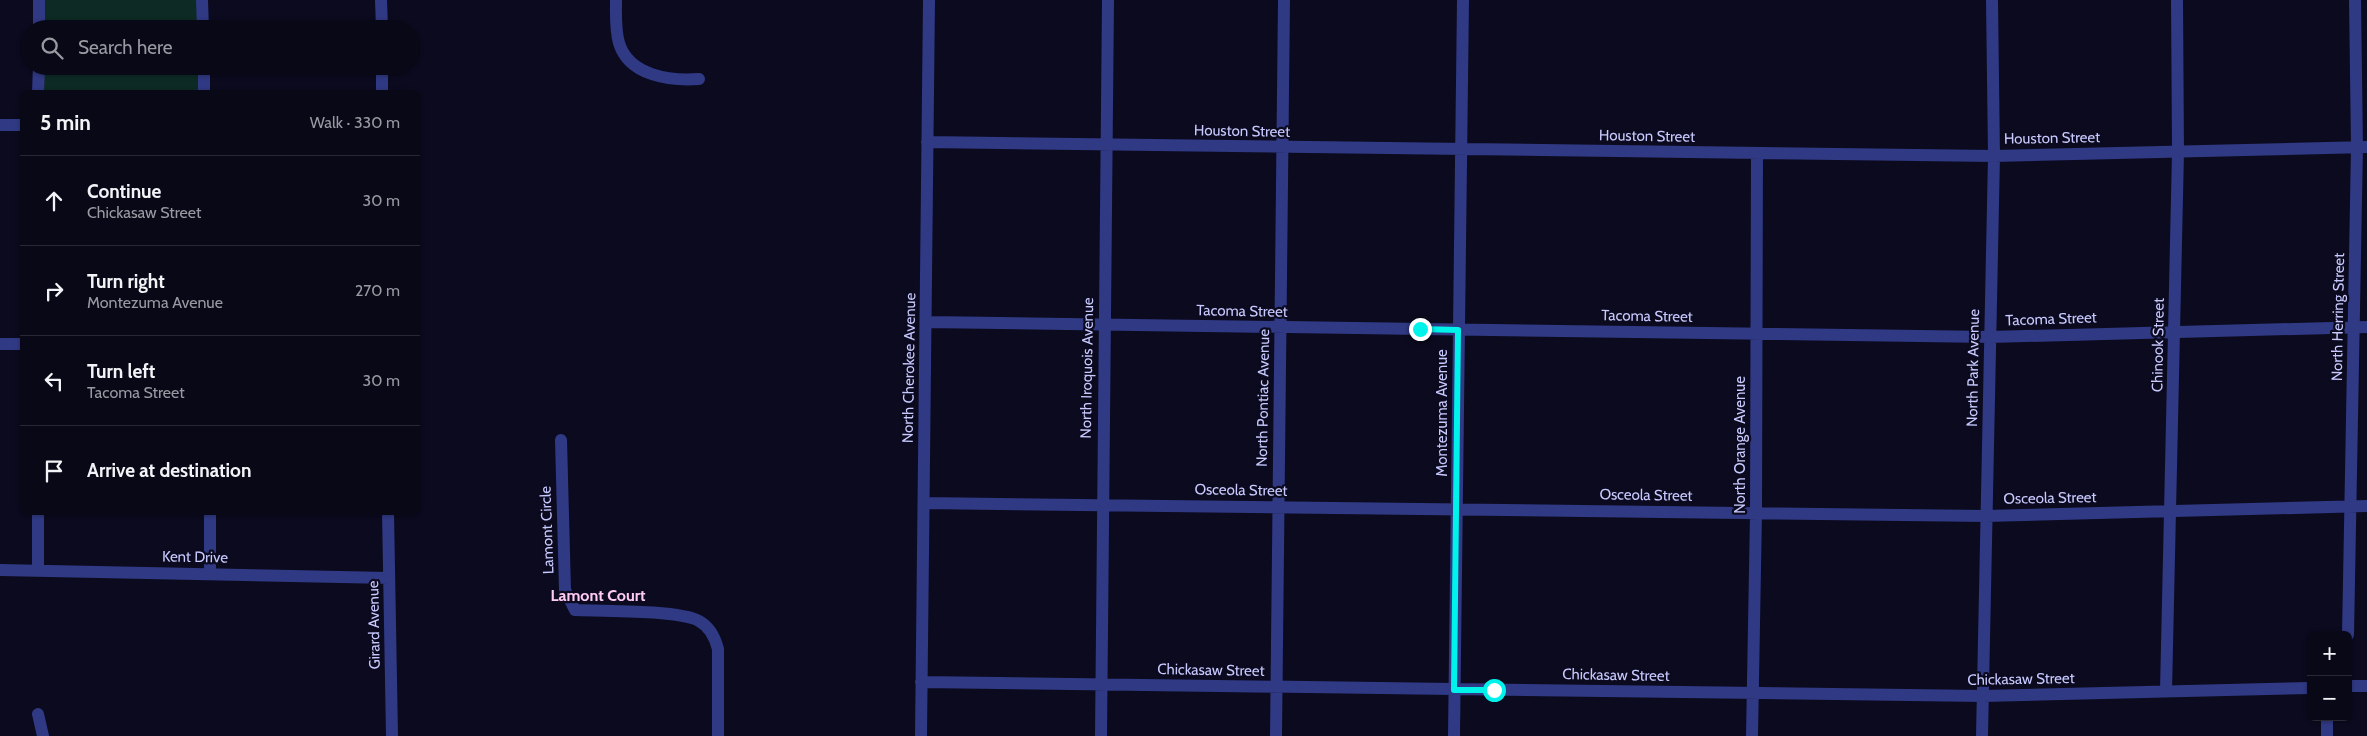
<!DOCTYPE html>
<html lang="en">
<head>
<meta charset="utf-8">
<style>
	body { margin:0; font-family:Cabin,sans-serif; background:#161624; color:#f1f3f6 }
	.controls { position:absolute; right:15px; bottom:15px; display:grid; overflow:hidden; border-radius:8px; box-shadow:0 1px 4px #0004 }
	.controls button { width:45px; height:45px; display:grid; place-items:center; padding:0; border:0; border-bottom:1px solid #292936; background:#080817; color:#f1f3f6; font:25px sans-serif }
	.stop { position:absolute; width:15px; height:15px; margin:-11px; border:4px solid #00f3eb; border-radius:50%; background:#fff }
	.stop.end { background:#00f3eb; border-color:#fff; box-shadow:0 1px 5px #0008 }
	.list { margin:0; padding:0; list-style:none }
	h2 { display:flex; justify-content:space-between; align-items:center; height:65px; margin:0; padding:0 20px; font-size:21px }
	h2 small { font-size:16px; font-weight:400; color:#989aa1 }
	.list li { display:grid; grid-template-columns:32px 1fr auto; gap:15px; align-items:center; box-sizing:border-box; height:90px; padding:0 20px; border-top:1px solid #292936 }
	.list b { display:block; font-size:19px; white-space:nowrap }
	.list p { margin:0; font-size:16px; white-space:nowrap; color:#989aa1 }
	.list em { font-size:16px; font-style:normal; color:#989aa1 }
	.icon { flex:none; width:28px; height:28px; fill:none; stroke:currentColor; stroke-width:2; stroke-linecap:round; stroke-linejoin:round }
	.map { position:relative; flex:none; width:2367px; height:736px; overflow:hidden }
	.search { position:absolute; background:#080817; box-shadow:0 1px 4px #0004; left:20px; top:20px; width:400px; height:55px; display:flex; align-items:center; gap:12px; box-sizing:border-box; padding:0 18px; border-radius:28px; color:#989aa1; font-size:19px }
	.panel { position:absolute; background:#080817; box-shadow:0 1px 4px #0004; left:20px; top:90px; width:400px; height:425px; border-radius:8px }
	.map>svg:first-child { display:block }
	.green { fill:#0d2a25 }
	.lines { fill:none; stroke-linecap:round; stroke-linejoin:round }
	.minor { stroke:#303983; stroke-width:12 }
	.route { stroke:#00f3eb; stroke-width:6 }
	.labels { text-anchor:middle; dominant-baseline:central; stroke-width:4.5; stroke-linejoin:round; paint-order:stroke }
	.street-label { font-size:15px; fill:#c8caff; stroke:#0b0a1f }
	.neighbourhood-label { font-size:16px; font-weight:bold; fill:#ffcaf3; stroke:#0b0a1f }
</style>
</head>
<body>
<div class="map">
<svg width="2367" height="736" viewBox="0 0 2367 736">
	<rect width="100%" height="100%" fill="#0b0a1f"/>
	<!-- green -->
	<path class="green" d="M44 0H198L199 29H44Z
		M44 66H199V92H44Z"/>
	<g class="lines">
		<!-- minor -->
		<path class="minor" d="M202 0 203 29
			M381 0 382 29
			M616 0C616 14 615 29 619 43 629 76 670 81 699 79
			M39 29V0
			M204 66V92
			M382 66V92
			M38 92 39 66
			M0 125H22
			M927 142 1994 156 2367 147
			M926 322 1990 337 2367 327
			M0 344H22
			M561 440 565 590 575 610C600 611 680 610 699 621 710 627 715 637 718 649V736
			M924 503 1986 516 2367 506
			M38 512V570
			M210 512V574
			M388 512 392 736
			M0 570 389 578
			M2348 635 2357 147 2355 0
			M921 682 1983 696 2311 688
			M2348 686H2367
			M2166 691 2178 152 2177 0
			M38 714 43 736
			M921 736 929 0
			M1101 736 1108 0
			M1276 736 1284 0
			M1454 736 1463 0
			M1752 736 1756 513 1757 153
			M1982 736 1994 156 1992 0
			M2327 736V717"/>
	</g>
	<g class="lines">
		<!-- route -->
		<path class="route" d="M1420 329 1458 330 1454 690H1494"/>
	</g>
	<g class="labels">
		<!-- street labels -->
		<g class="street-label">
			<text transform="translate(1242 131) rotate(1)">Houston Street</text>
			<text transform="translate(1647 136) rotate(1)">Houston Street</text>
			<text transform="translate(2052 138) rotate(-1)">Houston Street</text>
			<text transform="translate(1242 311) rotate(1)">Tacoma Street</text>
			<text transform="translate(1647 316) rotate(1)">Tacoma Street</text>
			<text transform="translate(2338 317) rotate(-89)">North Herring Street</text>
			<text transform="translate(2051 319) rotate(-2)">Tacoma Street</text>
			<text transform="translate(2158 345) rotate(-89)">Chinook Street</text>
			<text transform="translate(909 368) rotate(-89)">North Cherokee Avenue</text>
			<text transform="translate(1087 368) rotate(-89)">North Iroquois Avenue</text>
			<text transform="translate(1973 368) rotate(-89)">North Park Avenue</text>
			<text transform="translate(1263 398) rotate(-89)">North Pontiac Avenue</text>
			<text transform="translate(1442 413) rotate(-90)">Montezuma Avenue</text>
			<text transform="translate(1740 445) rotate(-90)">North Orange Avenue</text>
			<text transform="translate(1241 490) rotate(1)">Osceola Street</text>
			<text transform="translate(1646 495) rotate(1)">Osceola Street</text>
			<text transform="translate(2050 498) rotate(-1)">Osceola Street</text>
			<text transform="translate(547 530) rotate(-92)">Lamont Circle</text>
			<text transform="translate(195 557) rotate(1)">Kent Drive</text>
			<text transform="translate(374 625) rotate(-91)">Girard Avenue</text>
			<text transform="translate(1211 670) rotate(1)">Chickasaw Street</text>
			<text transform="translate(1616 675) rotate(1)">Chickasaw Street</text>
			<text transform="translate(2021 679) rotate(-1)">Chickasaw Street</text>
		</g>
		<!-- neighbourhood labels -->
		<g class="neighbourhood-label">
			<text x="598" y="595">Lamont Court</text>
		</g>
	</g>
</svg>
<div class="controls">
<button>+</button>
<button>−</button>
</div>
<div class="stop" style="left:1494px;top:690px"></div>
<div class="stop end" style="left:1420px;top:329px"></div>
<div class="search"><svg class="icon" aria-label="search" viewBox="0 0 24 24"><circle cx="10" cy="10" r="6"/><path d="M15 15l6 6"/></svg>Search here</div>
<section class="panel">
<h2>5 min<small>Walk · 330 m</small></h2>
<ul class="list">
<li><svg class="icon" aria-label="ahead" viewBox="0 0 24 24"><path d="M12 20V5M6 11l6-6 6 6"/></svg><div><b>Continue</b><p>Chickasaw Street</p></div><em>30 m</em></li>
<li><svg class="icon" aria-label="right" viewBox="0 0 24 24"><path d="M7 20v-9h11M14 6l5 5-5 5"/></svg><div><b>Turn right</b><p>Montezuma Avenue</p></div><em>270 m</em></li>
<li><svg class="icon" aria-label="left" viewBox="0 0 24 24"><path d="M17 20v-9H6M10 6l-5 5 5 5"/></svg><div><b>Turn left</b><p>Tacoma Street</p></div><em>30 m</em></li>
<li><svg class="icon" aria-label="arrive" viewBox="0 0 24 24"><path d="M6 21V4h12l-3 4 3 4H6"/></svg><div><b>Arrive at destination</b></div></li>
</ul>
</section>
</div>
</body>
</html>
